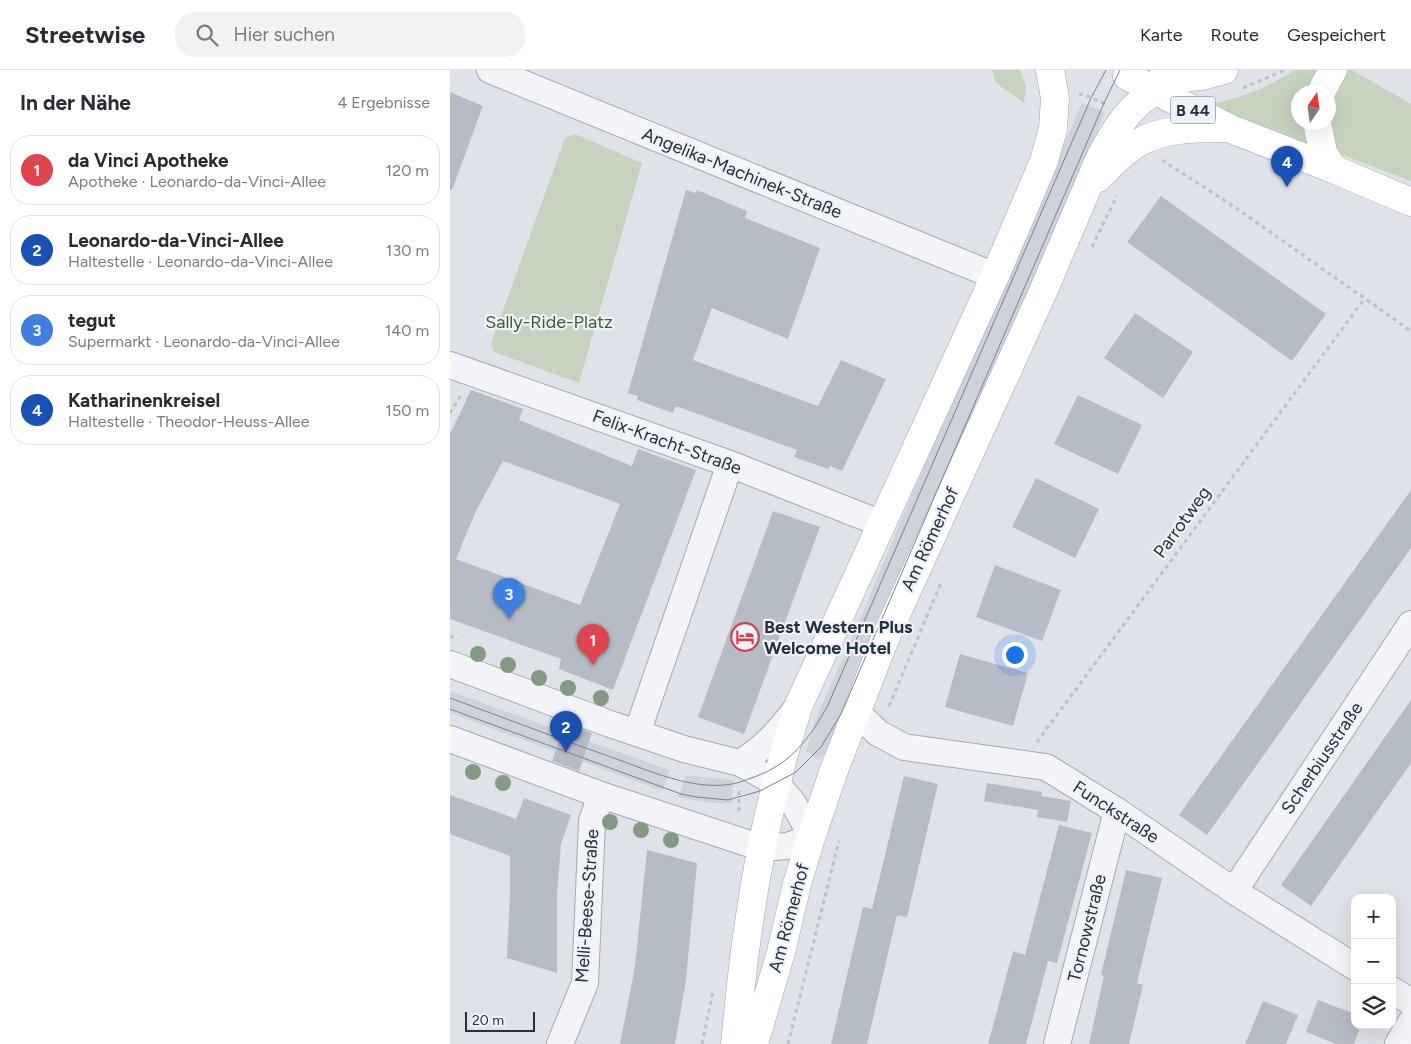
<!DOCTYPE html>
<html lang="de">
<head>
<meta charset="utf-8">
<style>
	body { margin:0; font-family:Figtree,sans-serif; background:#f2f2f3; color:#2b2b33 }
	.controls { position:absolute; right:15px; bottom:15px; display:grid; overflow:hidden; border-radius:10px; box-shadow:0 5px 20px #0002 }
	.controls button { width:45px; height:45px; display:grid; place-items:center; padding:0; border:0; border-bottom:1px solid #e1e1e2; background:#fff; color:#2b2b33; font:25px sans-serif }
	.compass { position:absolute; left:841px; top:15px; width:45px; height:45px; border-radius:50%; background:#fff; box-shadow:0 5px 20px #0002; rotate:13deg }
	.scale { position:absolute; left:15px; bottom:12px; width:70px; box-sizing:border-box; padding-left:5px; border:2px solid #273041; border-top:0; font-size:14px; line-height:18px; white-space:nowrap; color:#273041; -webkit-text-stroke:4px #eef2f6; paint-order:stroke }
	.you { position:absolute; left:564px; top:584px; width:18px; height:18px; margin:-12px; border:4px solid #fff; border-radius:50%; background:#1a73e8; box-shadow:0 0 0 8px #1a73e833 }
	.badge { display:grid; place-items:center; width:32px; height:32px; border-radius:50%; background:#1a73e8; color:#fff; font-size:16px; font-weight:700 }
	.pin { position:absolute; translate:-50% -41px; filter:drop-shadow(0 1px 2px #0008) }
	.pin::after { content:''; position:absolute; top:26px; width:18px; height:15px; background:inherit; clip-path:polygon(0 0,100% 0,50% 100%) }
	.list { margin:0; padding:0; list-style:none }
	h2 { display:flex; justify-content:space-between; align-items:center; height:65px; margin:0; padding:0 20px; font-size:21px }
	h2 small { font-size:16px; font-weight:400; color:#7c7c81 }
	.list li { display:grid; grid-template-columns:32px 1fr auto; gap:15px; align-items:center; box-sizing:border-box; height:70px; margin:0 10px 10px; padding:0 10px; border:1px solid #e1e1e2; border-radius:20px }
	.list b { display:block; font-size:19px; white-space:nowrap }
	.list p { margin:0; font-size:16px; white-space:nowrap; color:#7c7c81 }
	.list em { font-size:16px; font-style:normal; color:#7c7c81 }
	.icon { flex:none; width:28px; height:28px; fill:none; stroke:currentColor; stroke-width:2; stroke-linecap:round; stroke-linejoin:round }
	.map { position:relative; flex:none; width:961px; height:974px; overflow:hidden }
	header { display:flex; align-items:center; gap:30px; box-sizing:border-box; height:70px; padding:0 25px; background:#fff; border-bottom:1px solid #e1e1e2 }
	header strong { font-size:24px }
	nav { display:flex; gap:28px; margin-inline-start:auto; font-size:18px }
	.search { width:350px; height:45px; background:#f2f2f3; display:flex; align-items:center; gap:12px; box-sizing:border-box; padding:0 18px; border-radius:20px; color:#7c7c81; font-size:19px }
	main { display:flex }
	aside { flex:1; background:#fff }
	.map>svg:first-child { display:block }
	.built { fill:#cdd2db }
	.green { fill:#c5d3bf }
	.building { fill:#b6bcc6; fill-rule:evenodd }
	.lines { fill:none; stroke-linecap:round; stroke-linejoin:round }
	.minor-casing { stroke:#a4aab3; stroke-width:28 }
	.major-casing { stroke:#9da7b5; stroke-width:29 }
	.path { stroke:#bdc1c8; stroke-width:3; stroke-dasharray:4 4; stroke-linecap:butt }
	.minor { stroke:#f2f4f7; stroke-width:26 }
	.major { stroke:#fff; stroke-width:28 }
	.tram { stroke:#778293; stroke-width:1 }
	.tree { fill:#859a85 }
	.labels { text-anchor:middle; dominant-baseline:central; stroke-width:4.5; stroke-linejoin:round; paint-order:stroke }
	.shield { fill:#eef2f6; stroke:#636a77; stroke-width:1 }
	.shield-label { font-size:16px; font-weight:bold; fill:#273041 }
	.street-label { font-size:18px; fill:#273041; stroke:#eef2f6 }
	.park-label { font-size:18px; fill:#3b5e33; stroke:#eef2f6 }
	.poi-label { font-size:18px; font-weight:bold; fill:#273041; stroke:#eef2f6; text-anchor:start }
</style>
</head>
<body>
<header>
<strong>Streetwise</strong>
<div class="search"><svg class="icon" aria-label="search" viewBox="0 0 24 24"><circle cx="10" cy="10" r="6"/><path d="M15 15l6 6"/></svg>Hier suchen</div>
<nav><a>Karte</a><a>Route</a><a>Gespeichert</a></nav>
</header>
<main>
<aside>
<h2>In der Nähe<small>4 Ergebnisse</small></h2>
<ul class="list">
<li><span class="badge" style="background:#e0444e">1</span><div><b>da Vinci Apotheke</b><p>Apotheke · Leonardo-da-Vinci-Allee</p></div><em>120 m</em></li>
<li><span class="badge" style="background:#1a4fb4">2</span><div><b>Leonardo-da-Vinci-Allee</b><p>Haltestelle · Leonardo-da-Vinci-Allee</p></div><em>130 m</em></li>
<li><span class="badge" style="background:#3f7fe0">3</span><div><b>tegut</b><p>Supermarkt · Leonardo-da-Vinci-Allee</p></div><em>140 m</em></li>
<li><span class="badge" style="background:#1a4fb4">4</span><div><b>Katharinenkreisel</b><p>Haltestelle · Theodor-Heuss-Allee</p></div><em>150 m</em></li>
</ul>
</aside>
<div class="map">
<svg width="961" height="974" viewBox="0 0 961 974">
	<rect width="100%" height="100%" fill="#dfe3e9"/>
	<!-- built -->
	<path class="built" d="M632 33 655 42 612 144 380 678 368 690 356 681 366 648 406 559 455 441Z
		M0 621 219 700 213 721 0 643Z
		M236 705 283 710 282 733H261L228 727Z"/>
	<!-- green -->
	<path class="green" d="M542 0H570L576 16 574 33 546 13Z
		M845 0H872L861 22H848V52L858 53 857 75 761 35C790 27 820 17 845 0Z
		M894 0H902L961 34V111L890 84 882 73 878 52 879 31Z
		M125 64 192 93 129 313 44 282 41 274 115 68Z"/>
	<!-- building -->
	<path class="building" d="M0 22 33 36 2 120H0Z
		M236 120 246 123 247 120 297 141 295 148 370 178 338 269 262 238 243 290 368 336 391 290 436 309 392 401 380 396 378 399 344 387 347 380 226 336 223 343 187 330 188 326 178 323Z
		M711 126 876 244 842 291 677 172Z
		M685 243 743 282 713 328 654 288Z
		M21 320 73 339 69 350 182 396 188 379 246 400 163 620 109 599 111 589 0 549V364ZM53 391 170 434 130 535 6 489 25 443Z
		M628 325 692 355 668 404 604 374Z
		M586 408 649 439 625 488 562 457Z
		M961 420V478L757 765 729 745Z
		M323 441 370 457 294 664 248 647Z
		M545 495 611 520 592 571 526 547Z
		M510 584 578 603 563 656 495 637Z
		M961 630V693L861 836 831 815Z
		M115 653 142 663 129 701 102 691Z
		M454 706 488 714 457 847 447 845 417 974H381L413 837 422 839Z
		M537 713 592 722 590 732 591 726 621 731 617 752 587 747 588 740 534 731Z
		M0 725 66 749 74 728 121 745 111 774 107 825V903L57 888 60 823V786L0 764Z
		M609 755 642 763 607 893 598 891 576 974H538L563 881 575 885Z
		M197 780 247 793 236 910 225 974H170L185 896Z
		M676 800 712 808 687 913 693 915 679 974H639L654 906 651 905Z
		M868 930 905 944V955H911L904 974H886L856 962Z
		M813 931 848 945 836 974H795Z"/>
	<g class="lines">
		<defs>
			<path id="minor" d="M40 0 545 206
				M0 295 280 394 432 454
				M0 594 160 654 234 679 290 693 326 713 343 733 353 750 361 768 337 776 312 778 151 725 0 669
				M407 643 428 663 454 677 596 697 667 741 784 821 905 897
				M187 663 280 394
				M290 693C316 677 329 661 347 638
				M784 821 961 554
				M942 920 961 932
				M110 974 135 913 142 751 151 725
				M607 974 667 741
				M948 974 961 952"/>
			<path id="major" d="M677 6 781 59 883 99 961 132
				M712 9 752 6 774 0
				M871 22 883 0
				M867 52 873 82 883 99
				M648 108C660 96 672 83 686 74 712 58 745 58 774 58
				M285 974C289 936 292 898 298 860 308 785 325 710 348 637L545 206 594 91 603 59 605 28 600 0
				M304 974 331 882 347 814 361 768 383 703 434 571 592 224 650 88C669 50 689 24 730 8"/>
		</defs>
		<!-- minor casing -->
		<use href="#minor" class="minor-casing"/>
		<!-- major casing -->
		<use href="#major" class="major-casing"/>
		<!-- path -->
		<path class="path" d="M793 18 835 0
			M629 25 633 24 655 34
			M712 90 786 138 961 261
			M642 177 667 126
			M0 343 11 325
			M0 566 8 569
			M439 636 491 513
			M587 672 915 228
			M289 721V745
			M252 974 263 921
			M338 974 389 771"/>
		<!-- minor -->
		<use href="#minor" class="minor"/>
		<!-- major -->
		<use href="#major" class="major"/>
		<!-- tram -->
		<path class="tram" d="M0 628C54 648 107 668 161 687 198 700 242 721 282 714 290 713 297 709 304 707 341 694 360 668 378 635L641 28 656 0
			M0 639 231 724 246 727 278 730 310 721 346 702 371 677 391 644 654 33 670 0"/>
	</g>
	<!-- trees -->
	<g class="tree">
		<circle cx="28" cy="584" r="8"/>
		<circle cx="58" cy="595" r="8"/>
		<circle cx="89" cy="608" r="8"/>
		<circle cx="118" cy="618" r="8"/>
		<circle cx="151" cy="628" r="8"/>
		<circle cx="23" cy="702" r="8"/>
		<circle cx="53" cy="713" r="8"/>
		<circle cx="160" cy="752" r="8"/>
		<circle cx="191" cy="760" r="8"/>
		<circle cx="221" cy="770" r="8"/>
	</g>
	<!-- icons -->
	<defs>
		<symbol id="hotel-ring" viewBox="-11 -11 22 22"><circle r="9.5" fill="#eef2f6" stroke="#d63c54" stroke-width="1.5"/><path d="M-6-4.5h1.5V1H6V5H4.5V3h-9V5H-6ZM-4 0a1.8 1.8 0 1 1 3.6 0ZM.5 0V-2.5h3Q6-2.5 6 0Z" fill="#d63c54"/></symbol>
	</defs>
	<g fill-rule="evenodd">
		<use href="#hotel-ring" x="279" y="551" width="32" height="32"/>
	</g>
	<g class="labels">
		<!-- shield labels -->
		<rect class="shield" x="720.5" y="26.5" width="45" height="27" rx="4"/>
		<g class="shield-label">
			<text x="743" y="40">B 44</text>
		</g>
		<!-- street labels -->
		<g class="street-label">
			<text transform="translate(292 103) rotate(22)">Angelika-Machinek-Straße</text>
			<text transform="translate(217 372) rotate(20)">Felix-Kracht-Straße</text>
			<text transform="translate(732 452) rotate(-54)">Parrotweg</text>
			<text transform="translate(480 469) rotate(-65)">Am Römerhof</text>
			<text transform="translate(872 688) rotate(-56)">Scherbiusstraße</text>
			<text transform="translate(666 742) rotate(33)">Funckstraße</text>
			<text transform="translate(137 836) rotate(-86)">Melli-Beese-Straße</text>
			<text transform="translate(339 848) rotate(-75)">Am Römerhof</text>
			<text transform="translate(637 858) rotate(-76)">Tornowstraße</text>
		</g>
		<!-- park labels -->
		<g class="park-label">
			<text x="99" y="252">Sally-Ride-Platz</text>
		</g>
		<!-- poi labels -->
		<g class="poi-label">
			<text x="314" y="557">Best Western Plus<tspan x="314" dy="21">Welcome Hotel</tspan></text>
		</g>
	</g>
</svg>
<div class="controls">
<button>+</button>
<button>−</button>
<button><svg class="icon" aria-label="layers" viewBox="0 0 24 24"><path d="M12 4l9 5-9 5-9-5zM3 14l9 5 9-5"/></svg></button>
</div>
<svg class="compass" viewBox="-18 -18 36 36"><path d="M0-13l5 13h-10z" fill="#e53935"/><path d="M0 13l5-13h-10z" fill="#7c7c81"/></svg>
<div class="scale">20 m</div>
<div class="you"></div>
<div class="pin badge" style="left:143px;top:595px;background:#e0444e">1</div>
<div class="pin badge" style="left:116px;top:682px;background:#1a4fb4">2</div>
<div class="pin badge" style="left:59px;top:549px;background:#3f7fe0">3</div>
<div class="pin badge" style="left:837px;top:117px;background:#1a4fb4">4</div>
</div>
</main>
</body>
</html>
